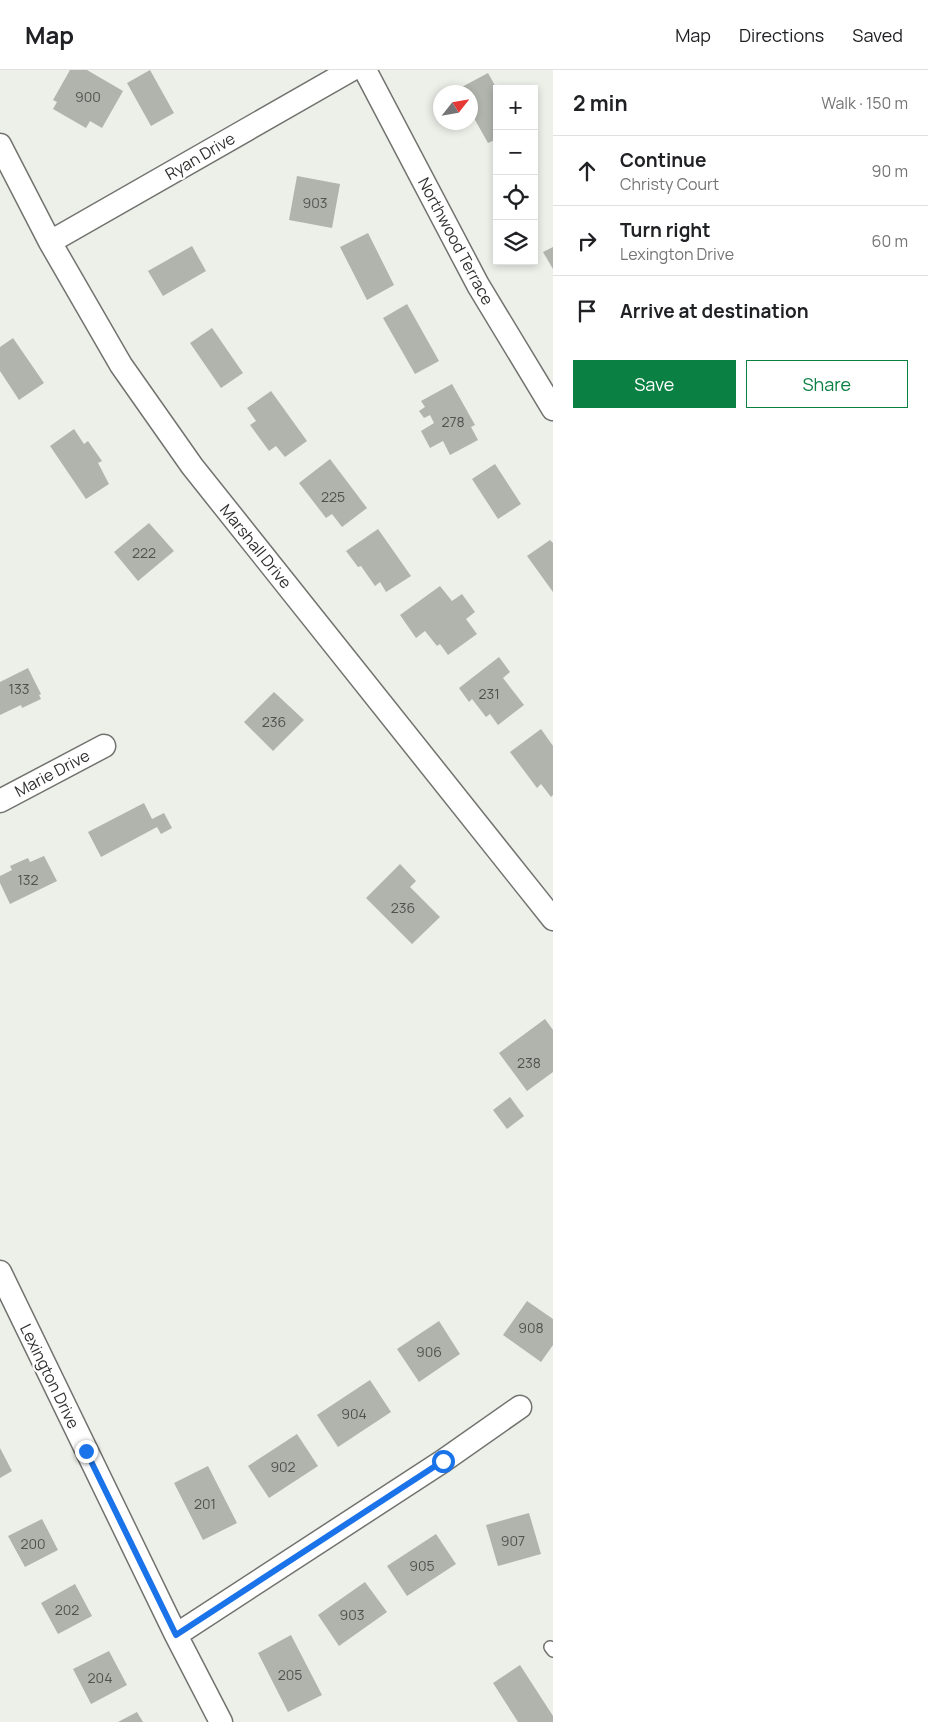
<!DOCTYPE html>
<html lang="en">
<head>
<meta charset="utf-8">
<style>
	body { margin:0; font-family:Manrope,sans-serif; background:#f2f2f2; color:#202124 }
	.controls { position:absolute; right:15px; top:15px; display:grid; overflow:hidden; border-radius:0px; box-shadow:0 2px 8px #0003 }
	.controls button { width:45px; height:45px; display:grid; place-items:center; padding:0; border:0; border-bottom:1px solid #e0e0e0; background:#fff; color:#202124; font:25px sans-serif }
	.compass { position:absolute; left:433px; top:15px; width:45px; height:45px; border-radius:50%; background:#fff; box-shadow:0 2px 8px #0003; rotate:59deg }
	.stop { position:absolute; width:15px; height:15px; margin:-11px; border:4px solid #1a73e8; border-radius:50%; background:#fff }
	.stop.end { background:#1a73e8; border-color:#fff; box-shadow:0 1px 5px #0008 }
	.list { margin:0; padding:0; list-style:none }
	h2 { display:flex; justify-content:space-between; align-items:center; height:65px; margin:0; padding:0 20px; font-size:21px }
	h2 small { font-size:16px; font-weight:400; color:#757577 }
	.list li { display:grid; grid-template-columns:32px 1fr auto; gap:15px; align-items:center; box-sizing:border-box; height:70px; padding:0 20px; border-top:1px solid #e0e0e0 }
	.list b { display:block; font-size:19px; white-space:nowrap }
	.list p { margin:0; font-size:16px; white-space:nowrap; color:#757577 }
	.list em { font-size:16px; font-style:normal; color:#757577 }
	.actions { display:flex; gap:10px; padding:15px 20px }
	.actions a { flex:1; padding:11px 0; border:1px solid #0b8043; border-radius:0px; text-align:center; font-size:18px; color:#0b8043 }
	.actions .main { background:#0b8043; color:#fff }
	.icon { flex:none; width:28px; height:28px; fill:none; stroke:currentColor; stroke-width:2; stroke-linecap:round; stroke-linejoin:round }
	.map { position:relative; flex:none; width:553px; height:1652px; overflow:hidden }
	header { display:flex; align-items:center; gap:30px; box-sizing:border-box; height:70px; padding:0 25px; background:#fff; border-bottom:1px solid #e0e0e0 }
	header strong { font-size:24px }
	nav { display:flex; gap:28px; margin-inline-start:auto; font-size:18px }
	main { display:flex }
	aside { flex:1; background:#fff }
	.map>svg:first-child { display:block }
	.building { fill:#b1b3ad }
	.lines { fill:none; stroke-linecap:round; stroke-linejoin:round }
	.lane-casing { stroke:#72736f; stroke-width:14 }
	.street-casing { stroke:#72736f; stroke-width:25 }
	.lane { stroke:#fff; stroke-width:11 }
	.street { stroke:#fff; stroke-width:22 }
	.route { stroke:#1a73e8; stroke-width:6 }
	.labels { text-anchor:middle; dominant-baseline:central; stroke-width:4.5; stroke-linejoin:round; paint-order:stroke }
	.number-label { font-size:14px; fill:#50524e }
	.street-label { font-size:16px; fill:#30312f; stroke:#fff }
</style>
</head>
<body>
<header>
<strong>Map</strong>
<nav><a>Map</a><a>Directions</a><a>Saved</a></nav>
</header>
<main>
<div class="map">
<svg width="553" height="1652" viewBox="0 0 553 1652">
	<rect width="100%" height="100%" fill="#edefe9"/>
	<!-- building -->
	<path class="building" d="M70 0H87L123 21 102 58 90 51 86 58 53 39 57 32 53 30Z
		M150 0 174 43 151 56 127 13Z
		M488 3 497 19V69L488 73 470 41V22H460L458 19Z
		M297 106 340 114 332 158 289 150Z
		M368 163 394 215 367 230 340 177Z
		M192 176 206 201 163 226 148 201Z
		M553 177V199L543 182Z
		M407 234 439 291 415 304 383 248Z
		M212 258 243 303 221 318 190 273Z
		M13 268 44 313 19 330 0 301V277Z
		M452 314 475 355 471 357 478 370 450 385 443 371 430 378 421 361 434 353 430 345 424 348 419 341 425 337 421 331Z
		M271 321 307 371 285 387 276 376 269 381 250 355 256 351 247 338Z
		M74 359 84 374 88 371 102 391 98 393 109 414 86 429 50 376Z
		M330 389 367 438 342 457 332 444 326 448 299 413Z
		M495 394 521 434 498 449 472 409Z
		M149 453 174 481 138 511 114 482Z
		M378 459 411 506 386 522 380 512 375 516 361 496 358 497 346 481Z
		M550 470 553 473V522L527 486Z
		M440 516 452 531 462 524 475 542 466 549 477 564 448 585 440 574 437 576 425 561 416 568 400 545Z
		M499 587 510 602 503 608 524 635 498 655 490 644 486 647 472 629 469 632 459 618Z
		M28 598 41 624 39 625 41 629 22 638 21 635 0 645V612Z
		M274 622 304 650 273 681 244 652Z
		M541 659 553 676V725L551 727 541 714 537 718 510 682Z
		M144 733 152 749 164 743 172 758 161 764 157 757 101 787 88 762Z
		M44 786 57 811 10 834 0 813V806L12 800 10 796 28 788 30 792Z
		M400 794 416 811 410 817 440 847 412 874 366 828Z
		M545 949 553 960V1002L527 1021 499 983Z
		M510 1027 524 1046 507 1059 493 1040Z
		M527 1231 553 1249V1275L541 1292 503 1265Z
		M439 1251 460 1284 419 1312 397 1279Z
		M370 1310 391 1342 338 1377 317 1345Z
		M297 1364 318 1396 269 1428 248 1396Z
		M0 1378 12 1401 0 1408Z
		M208 1396 237 1453 203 1470 174 1413Z
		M529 1443 541 1484 498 1496 486 1455Z
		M42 1449 58 1480 25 1497 8 1466Z
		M436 1464 456 1494 407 1526 387 1496Z
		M365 1512 387 1542 339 1576 318 1545Z
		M75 1514 92 1546 58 1564 41 1533Z
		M291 1565 322 1625 288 1642 258 1583Z
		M109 1581 127 1615 91 1634 73 1599Z
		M520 1595 553 1646V1652H518L493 1613Z
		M137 1642 143 1652H118Z"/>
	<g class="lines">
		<defs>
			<path id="lane" d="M550 1577 553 1581"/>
			<path id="street" d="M365 0 478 215 553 339
				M0 75 50 172 121 295 192 396 553 849
				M50 172 351 0
				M0 731 104 676
				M0 1202 176 1565 221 1652
				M176 1565 443 1391 520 1337"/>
		</defs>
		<!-- lane casing -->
		<use href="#lane" class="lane-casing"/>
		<!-- street casing -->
		<use href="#street" class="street-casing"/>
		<!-- lane -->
		<use href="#lane" class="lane"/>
		<!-- street -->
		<use href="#street" class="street"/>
	</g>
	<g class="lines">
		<!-- route -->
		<path class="route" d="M86 1381 176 1565 443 1391"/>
	</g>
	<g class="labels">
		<!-- number labels -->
		<g class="number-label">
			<text x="88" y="26">900</text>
			<text x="315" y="132">903</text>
			<text x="453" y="351">278</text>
			<text x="333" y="426">225</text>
			<text x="144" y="482">222</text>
			<text x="19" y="618">133</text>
			<text x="489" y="623">231</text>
			<text x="274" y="651">236</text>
			<text x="28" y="809">132</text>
			<text x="403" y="837">236</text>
			<text x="529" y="992">238</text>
			<text x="531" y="1257">908</text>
			<text x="429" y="1281">906</text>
			<text x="354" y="1343">904</text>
			<text x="283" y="1396">902</text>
			<text x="205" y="1433">201</text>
			<text x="513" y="1470">907</text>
			<text x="33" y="1473">200</text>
			<text x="422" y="1495">905</text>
			<text x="67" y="1539">202</text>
			<text x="352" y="1544">903</text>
			<text x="290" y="1604">205</text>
			<text x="100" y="1607">204</text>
		</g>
		<!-- street labels -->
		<g class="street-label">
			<text transform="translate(200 86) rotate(-30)">Ryan Drive</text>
			<text transform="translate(456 171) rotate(62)">Northwood Terrace</text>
			<text transform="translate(256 476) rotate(51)">Marshall Drive</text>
			<text transform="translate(52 703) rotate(-28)">Marie Drive</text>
			<text transform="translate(50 1306) rotate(64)">Lexington Drive</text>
		</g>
	</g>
</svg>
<div class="controls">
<button>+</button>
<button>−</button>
<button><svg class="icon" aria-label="locate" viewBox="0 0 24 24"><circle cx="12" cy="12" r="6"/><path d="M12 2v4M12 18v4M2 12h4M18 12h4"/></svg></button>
<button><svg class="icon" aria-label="layers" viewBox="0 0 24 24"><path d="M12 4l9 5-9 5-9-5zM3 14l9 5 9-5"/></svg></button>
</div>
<svg class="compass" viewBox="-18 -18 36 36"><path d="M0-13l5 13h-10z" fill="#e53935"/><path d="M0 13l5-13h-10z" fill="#757577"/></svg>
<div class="stop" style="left:443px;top:1391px"></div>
<div class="stop end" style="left:86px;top:1381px"></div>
</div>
<aside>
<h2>2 min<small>Walk · 150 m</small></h2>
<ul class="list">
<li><svg class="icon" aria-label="ahead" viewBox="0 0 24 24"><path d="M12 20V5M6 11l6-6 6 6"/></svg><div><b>Continue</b><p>Christy Court</p></div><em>90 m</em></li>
<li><svg class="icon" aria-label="right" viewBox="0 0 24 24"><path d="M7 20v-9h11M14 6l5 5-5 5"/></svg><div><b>Turn right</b><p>Lexington Drive</p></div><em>60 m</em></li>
<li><svg class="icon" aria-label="arrive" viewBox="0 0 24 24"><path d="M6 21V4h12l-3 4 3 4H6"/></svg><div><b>Arrive at destination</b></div></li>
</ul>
<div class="actions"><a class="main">Save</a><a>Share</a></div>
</aside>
</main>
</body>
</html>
